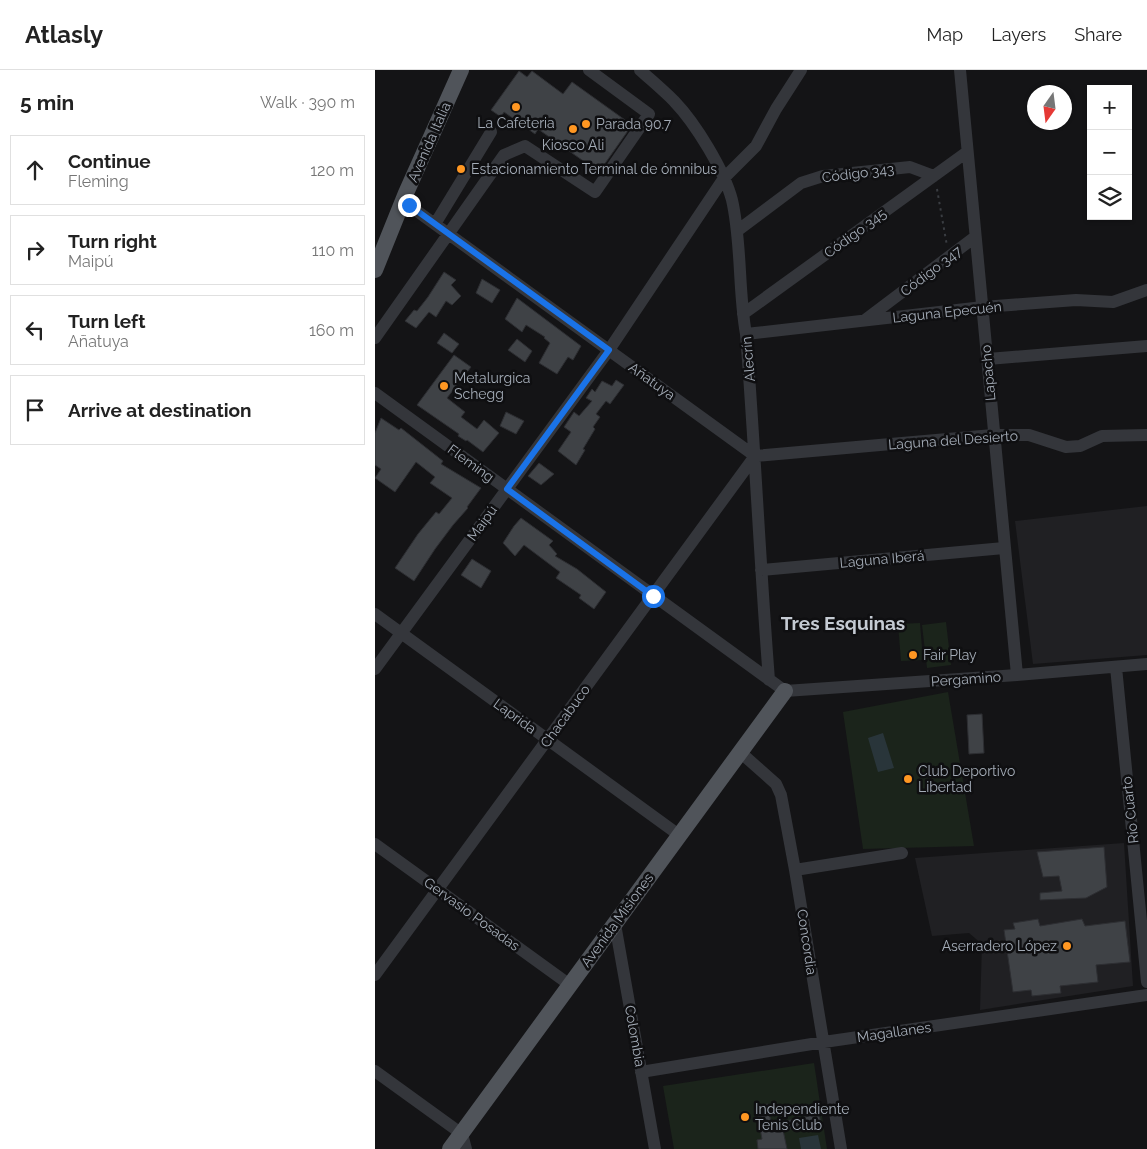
<!DOCTYPE html>
<html lang="en">
<head>
<meta charset="utf-8">
<style>
	body { margin:0; font-family:Raleway,sans-serif; background:#f2f2f2; color:#222 }
	.controls { position:absolute; right:15px; top:15px; display:grid; overflow:hidden; border-radius:0px; box-shadow:0 1px 4px #0004 }
	.controls button { width:45px; height:45px; display:grid; place-items:center; padding:0; border:0; border-bottom:1px solid #e0e0e0; background:#fff; color:#222; font:25px sans-serif }
	.compass { position:absolute; left:652px; top:15px; width:45px; height:45px; border-radius:50%; background:#fff; box-shadow:0 1px 4px #0004; rotate:194deg }
	.stop { position:absolute; width:15px; height:15px; margin:-11px; border:4px solid #1a73e8; border-radius:50%; background:#fff }
	.stop.end { background:#1a73e8; border-color:#fff; box-shadow:0 1px 5px #0008 }
	.list { margin:0; padding:0; list-style:none }
	h2 { display:flex; justify-content:space-between; align-items:center; height:65px; margin:0; padding:0 20px; font-size:21px }
	h2 small { font-size:16px; font-weight:400; color:#767676 }
	.list li { display:grid; grid-template-columns:32px 1fr auto; gap:15px; align-items:center; box-sizing:border-box; height:70px; margin:0 10px 10px; padding:0 10px; border:1px solid #e0e0e0; border-radius:0px }
	.list b { display:block; font-size:19px; white-space:nowrap }
	.list p { margin:0; font-size:16px; white-space:nowrap; color:#767676 }
	.list em { font-size:16px; font-style:normal; color:#767676 }
	.icon { flex:none; width:28px; height:28px; fill:none; stroke:currentColor; stroke-width:2; stroke-linecap:round; stroke-linejoin:round }
	.map { position:relative; flex:none; width:772px; height:1079px; overflow:hidden }
	header { display:flex; align-items:center; gap:30px; box-sizing:border-box; height:70px; padding:0 25px; background:#fff; border-bottom:1px solid #e0e0e0 }
	header strong { font-size:24px }
	nav { display:flex; gap:28px; margin-inline-start:auto; font-size:18px }
	main { display:flex }
	aside { flex:1; background:#fff }
	.map>svg:first-child { display:block }
	.built { fill:#202023 }
	.green { fill:#1b241b }
	.water { fill:#29353a }
	.building { fill:#3f4246; stroke:#2d2e32 }
	.lines { fill:none; stroke-linecap:round; stroke-linejoin:round }
	.path { stroke:#3a3d42; stroke-width:2; stroke-dasharray:2.5 4; stroke-linecap:butt }
	.minor { stroke:#34363b; stroke-width:12 }
	.major { stroke:#50545a; stroke-width:16 }
	.route { stroke:#1a73e8; stroke-width:6 }
	.poi-dot { fill:#ff9722; stroke:#0f0f11; stroke-width:2 }
	.labels { text-anchor:middle; dominant-baseline:central; stroke-width:5; stroke-linejoin:round; paint-order:stroke }
	.poi-label { font-size:14px; fill:#a4acb7; stroke:#0f0f11; text-anchor:start }
	.street-label { font-size:14px; fill:#a4acb7; stroke:#0f0f11 }
	.district-label { font-size:19px; font-weight:bold; fill:#c5cbd3; stroke:#0f0f11 }
</style>
</head>
<body>
<header>
<strong>Atlasly</strong>
<nav><a>Map</a><a>Layers</a><a>Share</a></nav>
</header>
<main>
<aside>
<h2>5 min<small>Walk · 390 m</small></h2>
<ul class="list">
<li><svg class="icon" aria-label="ahead" viewBox="0 0 24 24"><path d="M12 20V5M6 11l6-6 6 6"/></svg><div><b>Continue</b><p>Fleming</p></div><em>120 m</em></li>
<li><svg class="icon" aria-label="right" viewBox="0 0 24 24"><path d="M7 20v-9h11M14 6l5 5-5 5"/></svg><div><b>Turn right</b><p>Maipú</p></div><em>110 m</em></li>
<li><svg class="icon" aria-label="left" viewBox="0 0 24 24"><path d="M17 20v-9H6M10 6l-5 5 5 5"/></svg><div><b>Turn left</b><p>Añatuya</p></div><em>160 m</em></li>
<li><svg class="icon" aria-label="arrive" viewBox="0 0 24 24"><path d="M6 21V4h12l-3 4 3 4H6"/></svg><div><b>Arrive at destination</b></div></li>
</ul>
</aside>
<div class="map">
<svg width="772" height="1079" viewBox="0 0 772 1079">
	<rect width="100%" height="100%" fill="#141416"/>
	<!-- built -->
	<path class="built" d="M772 436V585L658 594 640 451Z
		M749 773 758 916 605 940 607 874 594 863 557 866 540 788Z"/>
	<!-- green -->
	<path class="green" d="M571 552 576 595 552 598 547 555Z
		M545 553 548 590 526 591 523 554Z
		M573 622 599 776 488 779 468 642Z
		M439 993 452 1079H299L288 1016Z"/>
	<!-- water -->
	<path class="water" d="M508 663 519 698 503 702 493 668Z
		M443 1065 446 1079H426L424 1068Z"/>
	<!-- building -->
	<path class="building" d="M144 1 152 7 157 1 188 24 197 12 257 55 224 102 163 59 160 64 129 42 126 47 116 40Z
		M69 202 81 210 76 215 86 226 77 235 71 231 61 247 54 242 41 258 30 251 39 240 42 241 53 227Z
		M107 209 125 220 117 233 101 223Z
		M142 228 206 276 198 290 193 287 182 304 164 293 175 273 169 268 170 267 151 255 147 262 130 249Z
		M69 263 84 274 77 283 62 273Z
		M142 269 157 281 150 292 133 280Z
		M79 285 96 297 72 328 90 342 86 347 102 359 109 350 124 363 108 382 92 370 91 371 83 366 84 364 42 335Z
		M241 310 249 315 235 334 231 331 221 344 225 347 218 357 220 359 208 379 210 380 201 395 183 381 196 362 189 357 199 342 204 346 217 331 211 328 217 319 220 322 227 311 237 316Z
		M131 342 149 351 141 364 125 356Z
		M6 348 24 360 26 358 68 391 66 394 106 418 92 437 93 438 78 455 60 479 39 511 20 498 43 464 61 442 64 444 77 428 55 413 60 407 41 392 20 422 0 408 6 399 0 395V363Z
		M164 393 179 404 166 415 153 406Z
		M146 448 178 471 174 475 182 484 180 486 202 499 231 522 219 539 204 528 206 525 181 508 185 502 149 475 140 486 128 473 139 456Z
		M97 489 116 501 106 518 86 505Z
		M607 644 609 683 594 684 592 645Z
		M729 777 732 817 711 828 665 830V823L687 821 684 806 668 807 662 782Z
		M663 849 665 856 707 849 710 856 750 851 755 892 721 895 723 912 685 916 686 923 657 926 656 920 638 922 629 860 640 859 638 853Z
		M393 1034 396 1054 444 1044 446 1053 408 1060 412 1079H383L382 1070 387 1069 381 1036Z"/>
	<g class="lines">
		<!-- path -->
		<path class="path" d="M562 119 572 176"/>
		<!-- minor -->
		<path class="minor" d="M265 0C276 10 288 20 299 31 321 54 349 100 357 130 367 174 363 220 371 264 380 379 385 495 394 610
			M585 0 642 605
			M28 131 380 386
			M60 154 116 62
			M362 161 426 113 448 106 535 97 559 106
			M368 244 592 82
			M490 250 600 167
			M371 264 608 237 701 230 738 232 772 220
			M0 268 129 85 150 76 220 122 274 44 214 0
			M613 289 772 276
			M0 323 410 621 642 605 772 594
			M380 386 618 365H654L691 377 705 376 727 366 772 365
			M386 500 629 478
			M0 544 304 765
			M741 597 772 912
			M0 599 234 280 349 108 381 76 401 39 426 0
			M365 682 401 714 406 725 420 800 466 1079
			M0 774 195 915
			M420 800 527 783
			M240 854 280 1079
			M0 905 380 386
			M0 1001 87 1064 91 1079
			M266 1002 449 972 772 925"/>
		<!-- major -->
		<path class="major" d="M0 200 31 123 86 0
			M75 1079 410 621"/>
	</g>
	<g class="lines">
		<!-- route -->
		<path class="route" d="M34 135 234 280 132 419 278 526"/>
	</g>
	<!-- markers -->
	<g class="poi-dot">
		<circle cx="141" cy="37" r="5"/>
		<circle cx="211" cy="54" r="5"/>
		<circle cx="198" cy="59" r="5"/>
		<circle cx="86" cy="99" r="5"/>
		<circle cx="69" cy="316" r="5"/>
		<circle cx="538" cy="585" r="5"/>
		<circle cx="533" cy="709" r="5"/>
		<circle cx="692" cy="876" r="5"/>
		<circle cx="370" cy="1047" r="5"/>
	</g>
	<g class="labels">
		<!-- poi labels -->
		<g class="poi-label">
			<text x="141" y="53" text-anchor="middle">La Cafeteria</text>
			<text x="221" y="54">Parada 90.7</text>
			<text x="198" y="75" text-anchor="middle">Kiosco Ali</text>
			<text x="96" y="99">Estacionamiento Terminal de ómnibus</text>
			<text x="79" y="308">Metalurgica<tspan x="79" dy="16">Schegg</tspan></text>
			<text x="548" y="585">Fair Play</text>
			<text x="543" y="701">Club Deportivo<tspan x="543" dy="16">Libertad</tspan></text>
			<text x="682" y="876" text-anchor="end">Aserradero López</text>
			<text x="380" y="1039">Independiente<tspan x="380" dy="16">Tenis Club</tspan></text>
		</g>
		<!-- street labels -->
		<g class="street-label">
			<text transform="translate(54 72) rotate(-66)">Avenida Italia</text>
			<text transform="translate(483 103) rotate(-7)">Código 343</text>
			<text transform="translate(480 163) rotate(-36)">Código 345</text>
			<text transform="translate(556 201) rotate(-37)">Código 347</text>
			<text transform="translate(572 242) rotate(-6)">Laguna Epecuén</text>
			<text transform="translate(373 289) rotate(-95)">Alecrín</text>
			<text transform="translate(613 303) rotate(-95)">Lapacho</text>
			<text transform="translate(277 311) rotate(36)">Añatuya</text>
			<text transform="translate(578 370) rotate(-4)">Laguna del Desierto</text>
			<text transform="translate(96 393) rotate(36)">Fleming</text>
			<text transform="translate(107 453) rotate(-54)">Maipú</text>
			<text transform="translate(507 489) rotate(-5)">Laguna Iberá</text>
			<text transform="translate(591 609) rotate(-4)">Pergamino</text>
			<text transform="translate(140 646) rotate(36)">Laprida</text>
			<text transform="translate(190 646) rotate(-54)">Chacabuco</text>
			<text transform="translate(755 740) rotate(-96)">Río Cuarto</text>
			<text transform="translate(97 844) rotate(36)">Gervasio Posadas</text>
			<text transform="translate(242 850) rotate(-54)">Avenida Misiones</text>
			<text transform="translate(432 872) rotate(81)">Concordia</text>
			<text transform="translate(519 962) rotate(-8)">Magallanes</text>
			<text transform="translate(260 966) rotate(80)">Colombia</text>
		</g>
		<!-- district labels -->
		<g class="district-label">
			<text x="468" y="553">Tres Esquinas</text>
		</g>
	</g>
</svg>
<div class="controls">
<button>+</button>
<button>−</button>
<button><svg class="icon" aria-label="layers" viewBox="0 0 24 24"><path d="M12 4l9 5-9 5-9-5zM3 14l9 5 9-5"/></svg></button>
</div>
<svg class="compass" viewBox="-18 -18 36 36"><path d="M0-13l5 13h-10z" fill="#e53935"/><path d="M0 13l5-13h-10z" fill="#767676"/></svg>
<div class="stop" style="left:278px;top:526px"></div>
<div class="stop end" style="left:34px;top:135px"></div>
</div>
</main>
</body>
</html>
